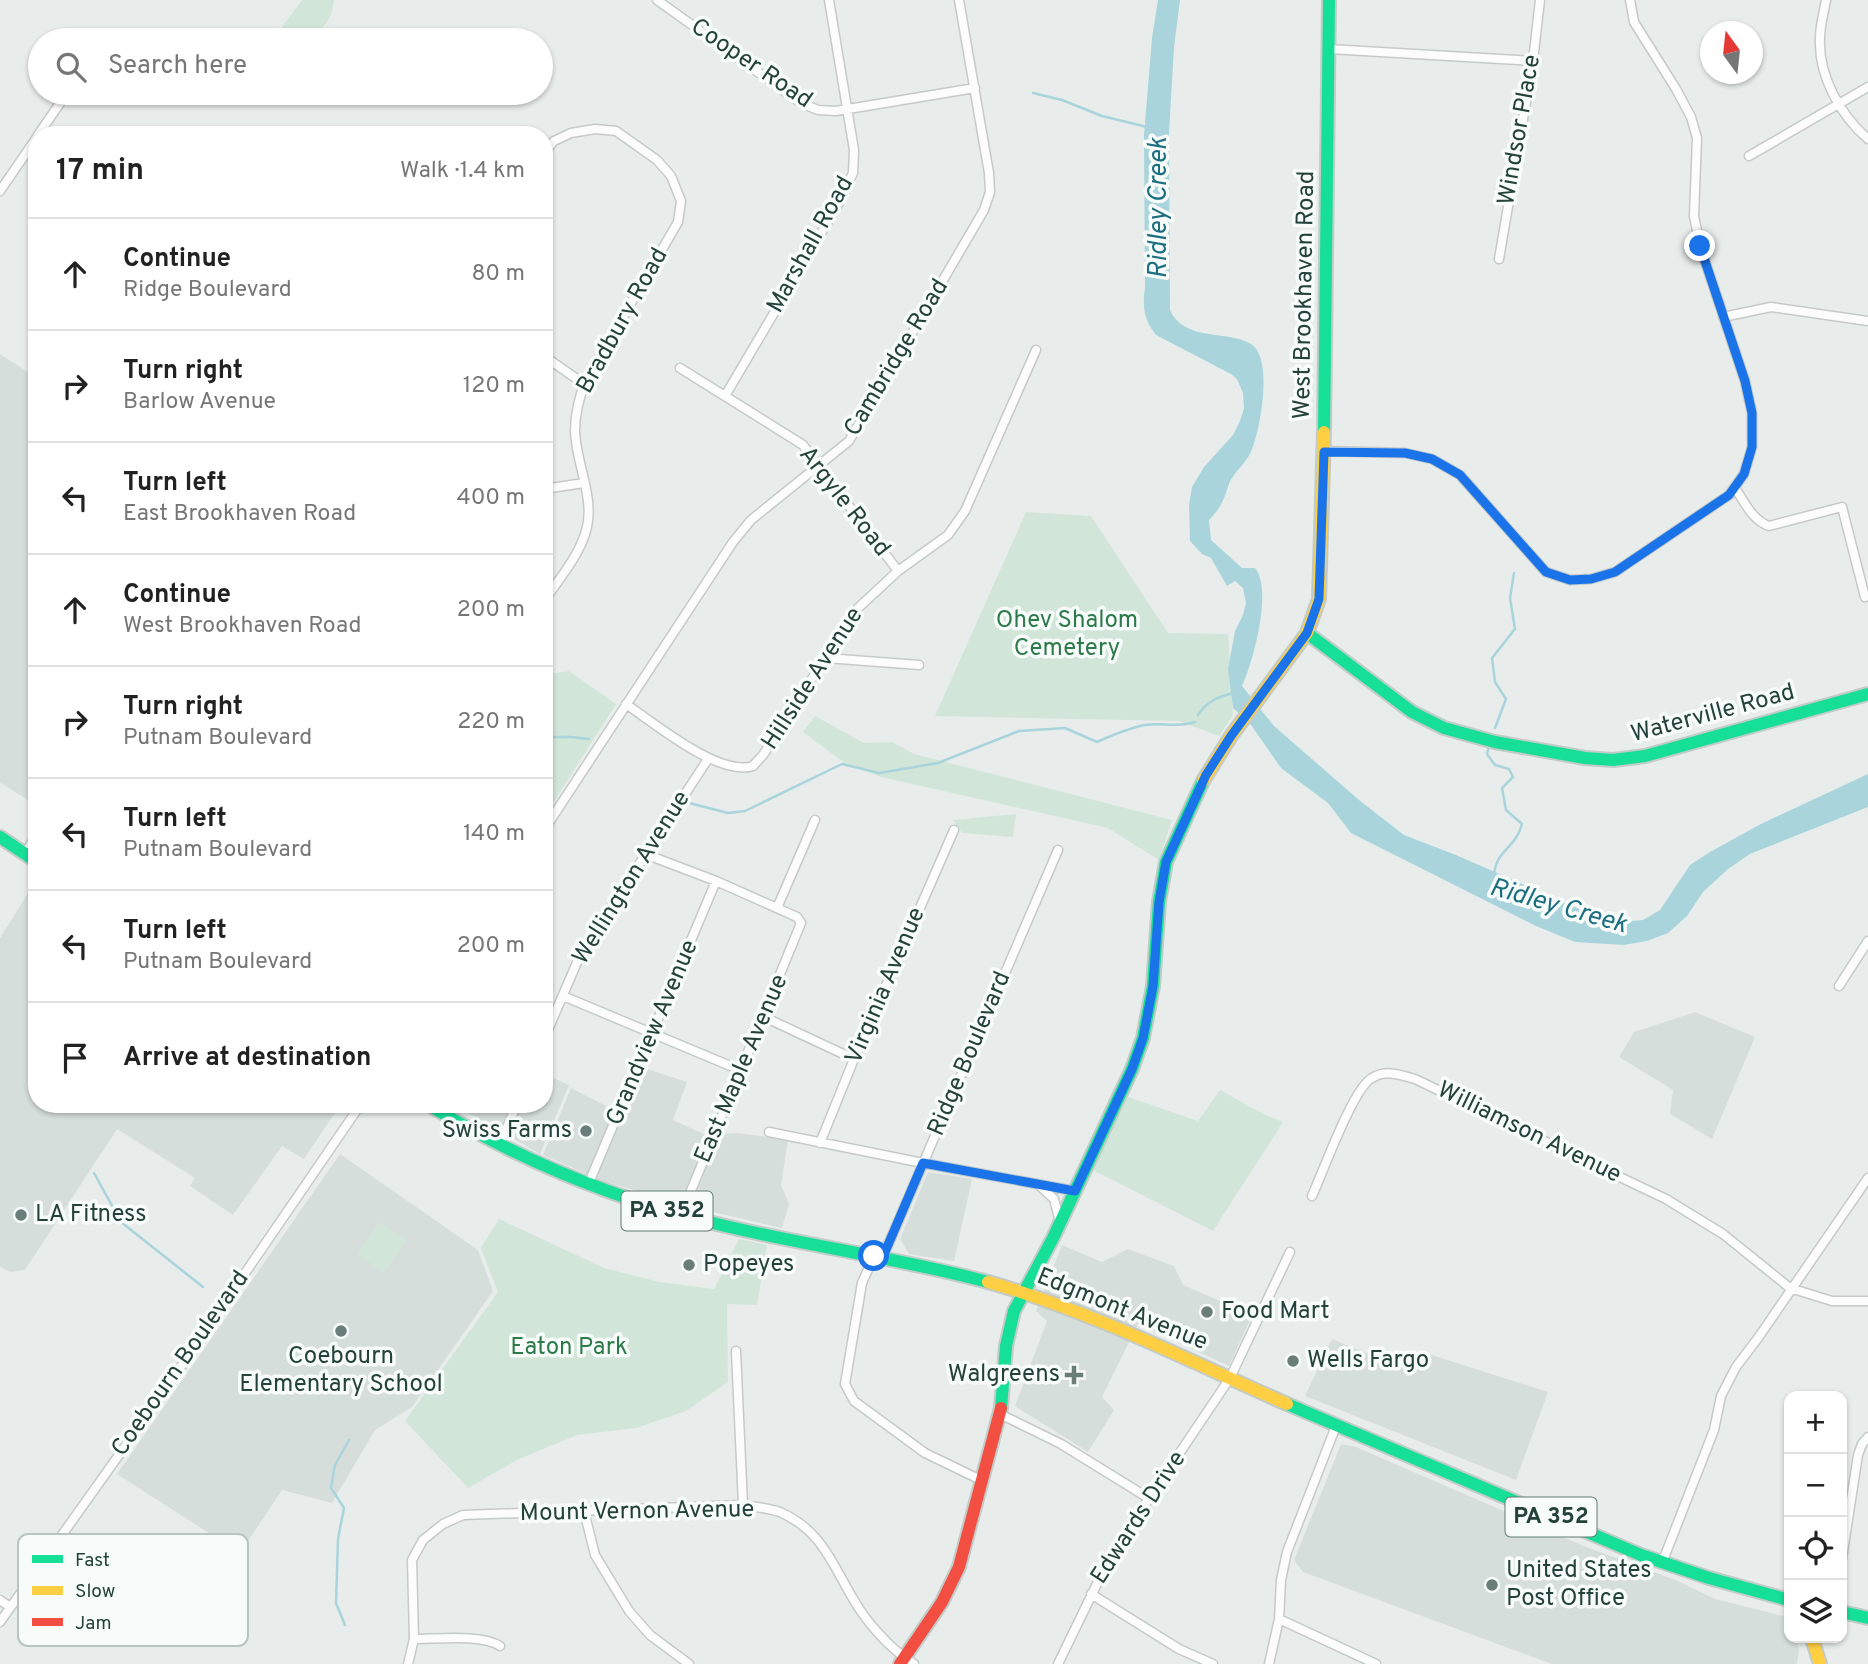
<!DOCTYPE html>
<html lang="en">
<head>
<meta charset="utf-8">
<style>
	body { margin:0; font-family:Overpass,sans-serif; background:#f2f2f2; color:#222 }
	.controls { position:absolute; right:21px; bottom:21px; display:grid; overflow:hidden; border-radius:14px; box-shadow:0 2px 5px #0004 }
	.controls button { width:63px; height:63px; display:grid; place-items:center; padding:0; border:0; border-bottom:2px solid #e0e0e0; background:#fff; color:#222; font:35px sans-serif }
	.compass { position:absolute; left:1700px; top:21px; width:63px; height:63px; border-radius:50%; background:#fff; box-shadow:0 2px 5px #0004; rotate:345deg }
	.stop { position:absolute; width:21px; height:21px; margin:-16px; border:5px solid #1a73e8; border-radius:50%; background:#fff }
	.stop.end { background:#1a73e8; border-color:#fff; box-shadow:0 2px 7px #0008 }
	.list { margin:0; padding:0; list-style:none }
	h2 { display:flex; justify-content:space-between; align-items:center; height:91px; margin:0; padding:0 28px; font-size:30px }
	h2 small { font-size:23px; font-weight:400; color:#767676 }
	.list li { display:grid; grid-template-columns:46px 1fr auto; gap:21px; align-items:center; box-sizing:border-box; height:112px; padding:0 28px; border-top:2px solid #e0e0e0 }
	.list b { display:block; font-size:26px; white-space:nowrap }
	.list p { margin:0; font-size:23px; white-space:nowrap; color:#767676 }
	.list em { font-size:23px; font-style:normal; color:#767676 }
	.icon { flex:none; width:38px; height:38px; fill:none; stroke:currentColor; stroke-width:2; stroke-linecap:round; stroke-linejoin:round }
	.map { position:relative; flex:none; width:1868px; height:1664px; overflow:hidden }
	.search { position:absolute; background:#fff; box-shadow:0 2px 5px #0004; left:28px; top:28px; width:525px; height:77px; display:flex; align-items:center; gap:18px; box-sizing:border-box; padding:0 24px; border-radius:38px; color:#767676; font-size:26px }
	.panel { position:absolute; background:#fff; box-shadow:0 2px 5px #0004; left:28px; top:126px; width:525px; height:987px; border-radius:28px }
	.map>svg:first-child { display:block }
	.built { fill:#d6dedb }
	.green { fill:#d1e6d8 }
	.water { fill:#a9d4db }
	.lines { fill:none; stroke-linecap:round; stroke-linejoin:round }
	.stream { stroke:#a9d4db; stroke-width:2.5 }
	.street-casing { stroke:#c5cac8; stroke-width:11 }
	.fast-casing { stroke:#c3cbc8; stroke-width:16 }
	.slow-casing { stroke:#c3cbc8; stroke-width:16 }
	.jam-casing { stroke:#c3cbc8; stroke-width:16 }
	.street { stroke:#fcfcfc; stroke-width:8 }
	.fast { stroke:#16e098; stroke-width:12 }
	.slow { stroke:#ffcf43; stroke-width:12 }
	.jam { stroke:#f24e42; stroke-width:12 }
	.route { stroke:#1a73e8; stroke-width:9 }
	.poi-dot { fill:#697e78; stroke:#f7fbf9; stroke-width:2.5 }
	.labels { text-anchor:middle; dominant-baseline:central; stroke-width:7; stroke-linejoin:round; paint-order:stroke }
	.shield { fill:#f7fbf9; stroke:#637a73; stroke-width:2 }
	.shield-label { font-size:23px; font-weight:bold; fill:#24423a }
	.street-label { font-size:24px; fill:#24423a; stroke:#f7fbf9 }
	.park-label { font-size:24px; fill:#2d7a4b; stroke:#f7fbf9 }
	.poi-label { font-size:24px; fill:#24423a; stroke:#f7fbf9; text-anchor:start }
	.water-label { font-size:26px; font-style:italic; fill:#1c6f80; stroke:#f7fbf9 }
	.key { fill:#f7fbf9; stroke:#b8c4c0; stroke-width:2 }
	.key-label { font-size:19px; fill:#24423a }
</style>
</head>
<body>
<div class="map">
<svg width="1868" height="1664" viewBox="0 0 1868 1664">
	<rect width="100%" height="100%" fill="#e8edeb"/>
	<!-- built -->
	<path class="built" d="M0 354 37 378V806L0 782Z
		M33 885 37 887V1104H341L304 1159 282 1146 233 1215 190 1186 195 1178 117 1129 25 1270 10 1272 0 1266V938Z
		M1695 1012 1755 1037 1712 1139 1670 1114 1673 1090 1619 1057 1634 1032Z
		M635 1065 687 1082 673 1120 706 1135 739 1133 788 1140 781 1185 789 1204 782 1228 717 1213 605 1182 543 1155 571 1088 612 1109Z
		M544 1074 569 1085 540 1154 453 1104H544Z
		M340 1154 478 1250 493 1291 412 1407 375 1430 332 1503 282 1490 246 1544 229 1546 117 1474Z
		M928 1172 972 1179 954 1261 909 1254 900 1239Z
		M1062 1245 1102 1262 1128 1249 1174 1266 1183 1285 1237 1308 1251 1318 1229 1366 1138 1324 1102 1397 1114 1410 1088 1452 1015 1406 1047 1321 1036 1311Z
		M1332 1339 1408 1370 1419 1351 1548 1392 1516 1480 1305 1396Z
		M1341 1444 1356 1447 1584 1546 1678 1581 1715 1599 1783 1616 1789 1624V1638H1795L1799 1649 1797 1664H1552L1303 1572 1294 1560Z"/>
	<!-- green -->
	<path class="green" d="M302 0H334C332 24 316 40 292 40L282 27Z
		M1026 512 1091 516 1168 633 1228 634 1233 715 1219 736 1179 721 935 716Z
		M569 671 616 704 546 814 544 675Z
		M815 716 864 743 892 742 914 754 1172 820 1159 860 1108 828 881 777 845 763 803 732Z
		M1016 814 1013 837 962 833 953 820Z
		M1220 1090 1261 1113 1283 1122 1213 1231 1093 1170 1128 1097 1198 1121Z
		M499 1219 604 1268 659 1282 714 1289 739 1239 767 1245 757 1305 727 1304 728 1382 686 1411 636 1428 577 1435 519 1459 468 1488 405 1421 498 1292 481 1248Z
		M379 1222 406 1241 384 1272 357 1254Z"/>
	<!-- water -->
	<path class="water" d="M1158 0H1180L1174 47 1169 132 1170 310C1184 342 1229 330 1251 344 1274 358 1260 431 1251 452 1246 462 1238 469 1232 478 1228 484 1227 492 1224 498 1221 506 1215 514 1209 520L1211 540 1242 568H1255C1273 590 1253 662 1242 686L1274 726 1359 800 1404 835 1456 855 1600 918 1621 922 1643 920 1660 910 1690 865 1710 852 1761 824 1868 774V807L1750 854 1728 869 1703 892 1687 916 1668 933 1647 941 1624 945 1575 942 1536 926 1351 833 1328 803 1281 768 1251 725 1233 708 1228 669 1235 631 1243 615 1246 603 1243 588 1235 581 1227 586 1211 558 1202 554 1190 541 1189 505 1192 487 1204 467 1233 435 1240 421 1244 408 1243 393 1237 379 1231 374 1156 335C1144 320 1142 306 1145 288L1144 135 1152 38Z"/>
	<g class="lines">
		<!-- stream -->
		<path class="stream" d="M1033 93 1062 100 1102 116 1147 127
			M1198 715C1207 701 1218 697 1233 693
			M1495 728 1506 699 1495 682 1492 658 1515 629 1510 598 1514 573
			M544 737H571L589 739
			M1489 745 1487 754 1495 765 1509 769 1513 777 1502 788 1506 810 1522 824C1516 848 1497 849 1494 874
			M689 803 728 813 745 811 842 764 879 773 938 763 1019 731 1065 728 1097 742C1113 735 1128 728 1145 725 1162 722 1178 728 1195 722
			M94 1173 121 1222 203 1287
			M345 1625 336 1603 338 1539 344 1508 331 1488 335 1465 349 1440"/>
		<defs>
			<path id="street" d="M657 0 801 103 818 110 836 111 975 88
				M1826 0C1824 12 1820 25 1820 38 1818 75 1840 115 1868 139
				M1329 49 1533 61
				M38 135 67 93
				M544 153 554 141 571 133 595 129 616 131 657 160 671 176 681 201 678 222 584 384C579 400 575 414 575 431 576 463 594 496 587 527 581 554 559 579 544 601
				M1749 156 1868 87
				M0 191 37 137
				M1499 259 1533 61 1540 0
				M1723 317 1771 307 1868 321
				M544 356 584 384
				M680 368 803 445 898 571
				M725 396 840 201 853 173 854 150 829 0
				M1324 451 1405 453 1432 459 1460 475 1546 572 1570 580 1591 579 1615 572 1729 495 1744 474 1752 447V413L1745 381 1700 246 1694 216 1697 138 1691 117 1676 89 1634 22 1630 0
				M1735 488C1744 501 1752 520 1769 526L1842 507 1865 597
				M544 489 584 483
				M826 658 919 665
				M626 704C654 723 719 777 753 766L763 755 857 609 898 571 948 535 965 511 1036 350
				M544 830 733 542 751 520 849 441 984 210 990 192 989 173 959 0
				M645 854 716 881 797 917 801 923 681 1215
				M25 855 37 832
				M777 908 815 820
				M1839 986 1868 941
				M563 996 740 1070
				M764 1017 854 1059
				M544 1039 581 953 708 759
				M769 1132 923 1163 1075 1191
				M820 1143 854 1059 954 830
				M499 1146 517 1104
				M588 1185 716 881
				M1040 1186 1054 1199 1060 1222
				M1312 1196C1323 1172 1353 1088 1372 1078 1386 1069 1401 1075 1415 1079L1666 1199 1723 1234 1790 1288 1832 1301H1868
				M874 1256 862 1283 845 1384 854 1401 925 1453 983 1481
				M882 1259 1058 850
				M736 1351 743 1505
				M1000 1414 1061 1444 1150 1499
				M584 1511 595 1555 629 1611 650 1635 689 1664
				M1842 1558 1858 1455 1862 1444 1868 1437
				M1662 1563 1714 1430 1721 1396 1736 1367 1758 1338 1868 1178
				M1091 1594 1179 1649 1213 1664
				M0 1600 10 1607
				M1279 1619 1376 1664
				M0 1622 156 1403 361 1104
				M414 1639C437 1639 482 1634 500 1646
				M408 1664 414 1639 412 1560 423 1540 443 1524 463 1515 743 1505C755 1507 769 1508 780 1512 821 1530 832 1563 852 1597 866 1622 890 1649 914 1664
				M1058 1664 1111 1555 1230 1378 1290 1252
				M1269 1664 1279 1619 1281 1580 1287 1552 1336 1426"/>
			<path id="fast" d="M1324 432 1329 0
				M1307 633 1412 712 1444 728 1495 742 1585 758 1613 760 1645 756 1868 694
				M0 837 37 862
				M427 1104C517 1159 614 1199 717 1224 807 1246 899 1258 988 1282
				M1287 1404 1641 1555 1709 1578 1789 1600
				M1001 1408 1006 1346 1014 1311 1053 1238 1132 1069 1143 1038 1153 986 1159 902 1166 862 1203 781
				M1842 1612 1868 1618"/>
			<path id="slow" d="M1203 781 1231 736 1307 633 1319 599 1324 432
				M988 1282C1091 1311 1190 1361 1287 1404
				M1812 1638 1820 1664"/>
			<path id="jam" d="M900 1664 942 1602 959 1567 1001 1408"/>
		</defs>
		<!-- street casing -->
		<use href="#street" class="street-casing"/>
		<!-- fast casing -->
		<use href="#fast" class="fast-casing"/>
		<!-- slow casing -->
		<use href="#slow" class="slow-casing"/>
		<!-- jam casing -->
		<use href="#jam" class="jam-casing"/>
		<!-- street -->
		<use href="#street" class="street"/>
		<!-- fast -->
		<use href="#fast" class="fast"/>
		<!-- slow -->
		<use href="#slow" class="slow"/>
		<!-- jam -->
		<use href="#jam" class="jam"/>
	</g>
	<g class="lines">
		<!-- route -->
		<path class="route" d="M874 1256 882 1259 923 1163 1075 1191 1132 1069 1143 1038 1153 986 1159 902 1166 862 1206 775 1231 736 1307 633 1319 599 1324 452 1405 453 1432 459 1460 475 1546 572 1570 580 1591 579 1615 572 1729 495 1744 474 1752 447V413L1745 381 1700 246"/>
	</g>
	<!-- markers -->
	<g class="poi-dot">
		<circle cx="586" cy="1131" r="7"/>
		<circle cx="21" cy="1215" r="7"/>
		<circle cx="689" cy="1265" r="7"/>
		<circle cx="1207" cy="1312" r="7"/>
		<circle cx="341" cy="1331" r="7"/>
		<circle cx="1293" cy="1361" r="7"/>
		<path d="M1070.5 1364.5h7v7h7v7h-7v7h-7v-7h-7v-7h7z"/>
		<circle cx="1492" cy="1585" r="7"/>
	</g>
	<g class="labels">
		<!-- shield labels -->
		<g class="shield">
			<rect x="621.5" y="1191.5" width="91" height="39" rx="5"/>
			<rect x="1505.5" y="1497.5" width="91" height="39" rx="5"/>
		</g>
		<g class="shield-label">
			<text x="667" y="1211">PA 352</text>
			<text x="1551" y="1517">PA 352</text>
		</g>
		<!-- street labels -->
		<g class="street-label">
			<text transform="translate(751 64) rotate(34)">Cooper Road</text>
			<text transform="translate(1520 130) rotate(-80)">Windsor Place</text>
			<text transform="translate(811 245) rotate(-61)">Marshall Road</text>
			<text transform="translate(1305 295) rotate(-89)">West Brookhaven Road</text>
			<text transform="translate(623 321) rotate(-61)">Bradbury Road</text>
			<text transform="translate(897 358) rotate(-59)">Cambridge Road</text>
			<text transform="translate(844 502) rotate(52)">Argyle Road</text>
			<text transform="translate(813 679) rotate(-57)">Hillside Avenue</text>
			<text transform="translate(1713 714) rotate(-15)">Waterville Road</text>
			<text transform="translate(632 878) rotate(-58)">Wellington Avenue</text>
			<text transform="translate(886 986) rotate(-67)">Virginia Avenue</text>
			<text transform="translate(653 1033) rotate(-67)">Grandview Avenue</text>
			<text transform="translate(970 1054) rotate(-67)">Ridge Boulevard</text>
			<text transform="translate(742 1069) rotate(-67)">East Maple Avenue</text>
			<text transform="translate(1529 1133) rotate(26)">Williamson Avenue</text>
			<text transform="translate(1122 1310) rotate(22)">Edgmont Avenue</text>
			<text transform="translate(181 1364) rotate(-55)">Coebourn Boulevard</text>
			<text transform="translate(637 1512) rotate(-1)">Mount Vernon Avenue</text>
			<text transform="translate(1139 1518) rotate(-57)">Edwards Drive</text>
		</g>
		<!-- park labels -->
		<g class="park-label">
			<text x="1067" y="621">Ohev Shalom<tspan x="1067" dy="28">Cemetery</tspan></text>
			<text x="569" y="1348">Eaton Park</text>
		</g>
		<!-- poi labels -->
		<g class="poi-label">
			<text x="572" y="1131" text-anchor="end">Swiss Farms</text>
			<text x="35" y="1215">LA Fitness</text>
			<text x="703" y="1265">Popeyes</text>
			<text x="1221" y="1312">Food Mart</text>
			<text x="341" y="1357" text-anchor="middle">Coebourn<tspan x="341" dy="28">Elementary School</tspan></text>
			<text x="1307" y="1361">Wells Fargo</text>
			<text x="1060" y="1375" text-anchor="end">Walgreens</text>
			<text x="1506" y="1571">United States<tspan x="1506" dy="28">Post Office</tspan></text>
		</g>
		<!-- water labels -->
		<g class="water-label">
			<text transform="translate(1159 208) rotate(-90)">Ridley Creek</text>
			<text transform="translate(1558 907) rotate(16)">Ridley Creek</text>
		</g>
	</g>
	<!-- legend -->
	<rect x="18" y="1534" width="230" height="112" rx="10" class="key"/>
	<rect x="32" y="1555" width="31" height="8" fill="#16e098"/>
	<rect x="32" y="1586" width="31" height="9" fill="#ffcf43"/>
	<rect x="32" y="1618" width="31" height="8" fill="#f24e42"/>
	<g class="key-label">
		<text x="75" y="1566">Fast</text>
		<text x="75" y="1597">Slow</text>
		<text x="75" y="1629">Jam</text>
	</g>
</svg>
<div class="controls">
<button>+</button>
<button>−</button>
<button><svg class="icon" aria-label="locate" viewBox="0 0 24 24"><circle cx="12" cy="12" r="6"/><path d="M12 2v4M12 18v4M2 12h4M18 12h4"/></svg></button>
<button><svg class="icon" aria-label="layers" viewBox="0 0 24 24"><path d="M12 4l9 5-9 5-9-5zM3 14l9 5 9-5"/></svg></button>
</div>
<svg class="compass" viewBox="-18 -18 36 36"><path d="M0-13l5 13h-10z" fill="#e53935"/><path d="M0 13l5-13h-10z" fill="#767676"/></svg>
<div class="stop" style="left:874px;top:1256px"></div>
<div class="stop end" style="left:1700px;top:246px"></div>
<div class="search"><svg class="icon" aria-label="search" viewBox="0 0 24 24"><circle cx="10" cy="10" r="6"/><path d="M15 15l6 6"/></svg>Search here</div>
<section class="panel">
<h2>17 min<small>Walk · 1.4 km</small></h2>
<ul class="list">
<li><svg class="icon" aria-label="ahead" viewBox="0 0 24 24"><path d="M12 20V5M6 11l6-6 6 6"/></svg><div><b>Continue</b><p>Ridge Boulevard</p></div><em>80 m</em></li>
<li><svg class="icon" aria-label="right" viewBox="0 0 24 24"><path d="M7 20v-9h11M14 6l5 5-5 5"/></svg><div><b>Turn right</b><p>Barlow Avenue</p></div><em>120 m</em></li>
<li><svg class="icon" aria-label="left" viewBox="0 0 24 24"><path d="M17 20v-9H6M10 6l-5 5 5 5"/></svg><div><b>Turn left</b><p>East Brookhaven Road</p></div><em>400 m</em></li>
<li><svg class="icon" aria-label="ahead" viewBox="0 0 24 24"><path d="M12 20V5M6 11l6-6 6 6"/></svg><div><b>Continue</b><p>West Brookhaven Road</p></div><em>200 m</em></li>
<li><svg class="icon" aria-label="right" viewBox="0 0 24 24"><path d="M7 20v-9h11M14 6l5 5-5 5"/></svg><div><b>Turn right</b><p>Putnam Boulevard</p></div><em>220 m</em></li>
<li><svg class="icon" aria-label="left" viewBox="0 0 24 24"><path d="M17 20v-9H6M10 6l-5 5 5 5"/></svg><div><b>Turn left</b><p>Putnam Boulevard</p></div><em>140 m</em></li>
<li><svg class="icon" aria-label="left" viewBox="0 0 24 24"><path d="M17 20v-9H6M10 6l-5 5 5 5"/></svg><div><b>Turn left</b><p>Putnam Boulevard</p></div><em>200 m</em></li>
<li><svg class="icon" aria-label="arrive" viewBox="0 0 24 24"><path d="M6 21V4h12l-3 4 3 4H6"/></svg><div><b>Arrive at destination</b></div></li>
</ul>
</section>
</div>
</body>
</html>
